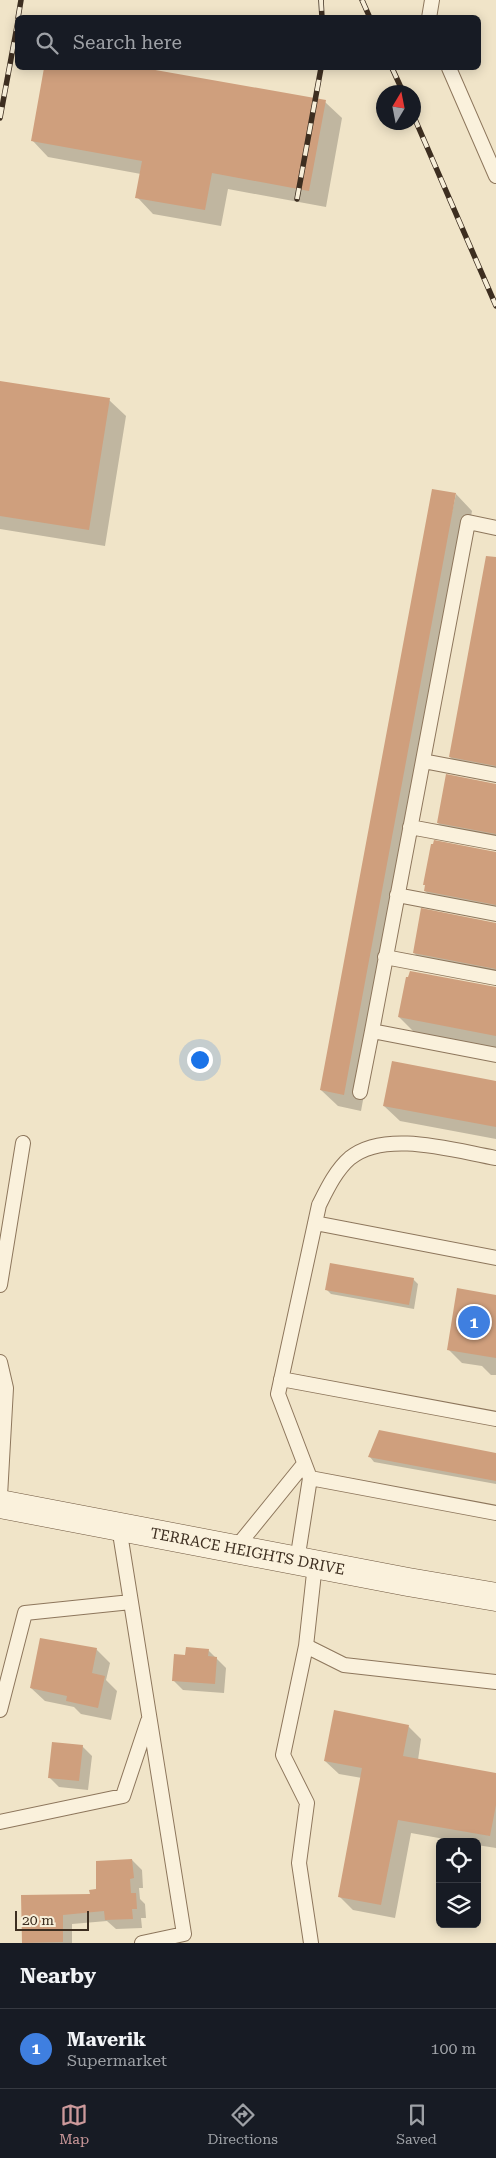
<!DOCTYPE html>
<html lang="en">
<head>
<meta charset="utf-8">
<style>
	body { margin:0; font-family:"Roboto Serif",serif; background:#242831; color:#f1f3f6 }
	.controls { position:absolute; right:15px; bottom:15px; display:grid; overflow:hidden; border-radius:8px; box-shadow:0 2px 12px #0003 }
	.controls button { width:45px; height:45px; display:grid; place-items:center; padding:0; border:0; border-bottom:1px solid #363941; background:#171b24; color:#f1f3f6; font:25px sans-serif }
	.compass { position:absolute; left:376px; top:85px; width:45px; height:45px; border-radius:50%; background:#171b24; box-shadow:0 2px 12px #0003; rotate:10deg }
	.scale { position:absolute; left:15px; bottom:12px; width:74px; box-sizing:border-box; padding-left:5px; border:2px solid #3d2e20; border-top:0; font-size:14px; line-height:18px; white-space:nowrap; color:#3d2e20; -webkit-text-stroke:4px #f7eed8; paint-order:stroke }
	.you { position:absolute; left:199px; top:1059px; width:18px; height:18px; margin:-12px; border:4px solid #fff; border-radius:50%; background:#1a73e8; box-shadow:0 0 0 8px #1a73e833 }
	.badge { display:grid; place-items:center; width:32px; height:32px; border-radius:50%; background:#cc999b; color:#fff; font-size:16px; font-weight:700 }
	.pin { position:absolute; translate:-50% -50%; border:2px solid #fff; box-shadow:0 1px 5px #0006 }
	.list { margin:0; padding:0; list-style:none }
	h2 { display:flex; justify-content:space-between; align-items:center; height:65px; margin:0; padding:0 20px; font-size:21px }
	h2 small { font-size:16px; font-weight:400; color:#9ea1a6 }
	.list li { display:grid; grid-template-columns:32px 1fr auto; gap:15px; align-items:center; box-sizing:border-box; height:80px; padding:0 20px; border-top:1px solid #363941 }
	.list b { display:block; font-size:19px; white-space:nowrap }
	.list p { margin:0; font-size:16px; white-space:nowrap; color:#9ea1a6 }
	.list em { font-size:16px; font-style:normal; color:#9ea1a6 }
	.icon { flex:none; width:28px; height:28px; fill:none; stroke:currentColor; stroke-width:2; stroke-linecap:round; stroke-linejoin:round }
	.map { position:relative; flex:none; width:496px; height:1943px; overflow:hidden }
	.search { position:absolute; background:#171b24; box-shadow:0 2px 12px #0003; left:15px; right:15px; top:15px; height:55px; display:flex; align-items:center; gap:12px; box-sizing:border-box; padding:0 18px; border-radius:8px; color:#9ea1a6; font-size:19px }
	.sheet { height:145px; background:#171b24 }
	nav { display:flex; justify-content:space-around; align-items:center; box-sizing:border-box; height:70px; border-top:1px solid #363941; background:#171b24; font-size:14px; color:#9ea1a6 }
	nav a { display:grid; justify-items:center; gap:2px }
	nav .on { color:#cc999b }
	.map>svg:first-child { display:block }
	.shadow { fill:#0003 }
	.building { fill:#cf9f7d }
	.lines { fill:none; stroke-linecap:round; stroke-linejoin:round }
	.lane-casing { stroke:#8d765c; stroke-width:16 }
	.secondary-casing { stroke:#6f573f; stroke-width:29 }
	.lane { stroke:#faf1dc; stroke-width:14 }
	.secondary { stroke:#faf1dc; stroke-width:28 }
	.rail-casing { stroke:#3d2e20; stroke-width:5.5 }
	.rail { stroke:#f7eed8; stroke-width:4; stroke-dasharray:11; stroke-linecap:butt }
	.labels { text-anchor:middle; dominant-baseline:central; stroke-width:4; stroke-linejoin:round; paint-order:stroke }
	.street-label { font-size:15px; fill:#3d2e20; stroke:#f7eed8 }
</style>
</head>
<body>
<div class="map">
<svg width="496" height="1943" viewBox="0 0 496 1943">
	<rect width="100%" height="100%" fill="#f0e4c8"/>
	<!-- shadow -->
	<path class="shadow" d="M45 68H137L325 102 342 118 326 207 228 189 221 226 153 214 137 197 141 174 48 157 32 140Z
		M0 382 109 400 126 416 105 546 0 529Z
		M456 494 472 511 361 1111 338 1106 321 1090Z
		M496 564V778L466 773 450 757Z
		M496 785V847L454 839 438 823Z
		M496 853V917L442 907 425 891V885Z
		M496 923V981L430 969 414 953Z
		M496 988V1048L415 1033 399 1017Z
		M496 1082V1139L400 1121 384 1106Z
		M413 1279 418 1284 414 1309 331 1294 327 1290Z
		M496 1297V1375H491L482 1366 462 1363 448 1349Z
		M496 1454V1484L374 1462 370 1457Z
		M96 1649 110 1663 106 1680 117 1691 111 1720 81 1714 74 1707 45 1701 31 1688Z
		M208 1650 226 1668 224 1693 183 1690 173 1680 186 1656Z
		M408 1726 421 1739 418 1760 496 1774V1848L477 1845V1842H461L411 1833 395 1918 353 1910 339 1896 362 1778 339 1774 325 1761Z
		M82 1746 92 1756 88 1790 59 1787 49 1777Z
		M132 1860 142 1870 143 1888H139L140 1899 145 1904 146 1918H141L142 1928 116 1929 107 1921 72 1924V1943H23L91 1895Z"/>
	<!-- building -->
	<path class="building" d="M44 68H144L326 100 309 191 212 173 205 210 135 198 142 161 31 141Z
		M0 381 110 398 89 530 0 516Z
		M432 489 456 493 344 1095 320 1090Z
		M486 556 496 557V766L449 757Z
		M446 774 496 784V834L437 823Z
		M434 840 496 852V905L424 891 425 885H423L431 844H433Z
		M421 908 496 923V969L413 953Z
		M410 971 496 987V1036L398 1017 406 977H408Z
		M392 1061 496 1081V1127L383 1106Z
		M330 1263 414 1278 409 1305 325 1290Z
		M457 1288 496 1295V1358L447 1350Z
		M379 1430 496 1453V1481L368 1457Z
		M40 1638 97 1648 92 1673 105 1676 98 1708 66 1701 67 1696 30 1688Z
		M186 1647 209 1649 208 1656 217 1657 215 1684 172 1681 174 1654 185 1655Z
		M334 1710 409 1725 403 1756 496 1773V1805L490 1836 398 1820 381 1905 338 1897 362 1768 324 1761Z
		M52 1742 83 1745 79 1781 48 1778Z
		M132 1859 134 1878 130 1879 131 1893H136L137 1909H132L133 1919 105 1920 104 1911 63 1915V1942L22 1943 21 1895 90 1894 89 1890 96 1889V1861Z"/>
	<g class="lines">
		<defs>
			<path id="lane" d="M429 18 432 0
				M449 68 496 176
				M496 528 468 522 372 1031 496 1055
				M423 761 496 775
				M410 827 496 843
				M397 895 496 914
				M385 957 496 978
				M360 1092 372 1031
				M496 1158C455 1151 386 1129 350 1158 336 1170 327 1189 319 1205L278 1394 310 1478 496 1513
				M315 1223 496 1258
				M0 1285 23 1143
				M0 1362 6 1388 0 1496
				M281 1379 496 1419
				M119 1527 184 1934 142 1943
				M235 1549 304 1464
				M297 1561 310 1478
				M315 1564 306 1646 344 1665 496 1682
				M306 1646 283 1755 307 1803 299 1863 311 1943
				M0 1710 25 1613 131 1602
				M0 1822 123 1796 148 1721"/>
			<g id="secondary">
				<path id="s1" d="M0 1504 408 1582 496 1597"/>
			</g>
		</defs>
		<!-- lane casing -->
		<use href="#lane" class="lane-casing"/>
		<!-- secondary casing -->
		<use href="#secondary" class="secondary-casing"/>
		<!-- lane -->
		<use href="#lane" class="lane"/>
		<!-- secondary -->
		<use href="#secondary" class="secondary"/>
		<defs>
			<path id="rail" d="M321 0 322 18
				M362 0 370 18
				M18 18 21 0
				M392 68 403 92
				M414 117 496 306
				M0 118 18 21
				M297 199 321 68"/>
		</defs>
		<!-- rail casing -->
		<use href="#rail" class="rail-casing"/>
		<!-- rail -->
		<use href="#rail" class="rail"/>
	</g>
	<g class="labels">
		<!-- street labels -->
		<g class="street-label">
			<text stroke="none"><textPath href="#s1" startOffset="252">TERRACE HEIGHTS DRIVE</textPath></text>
		</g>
	</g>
</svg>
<div class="controls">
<button><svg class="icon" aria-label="locate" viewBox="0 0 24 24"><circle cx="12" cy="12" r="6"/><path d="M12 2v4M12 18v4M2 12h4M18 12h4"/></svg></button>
<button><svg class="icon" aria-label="layers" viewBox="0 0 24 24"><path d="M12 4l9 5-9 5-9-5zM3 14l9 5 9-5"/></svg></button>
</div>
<svg class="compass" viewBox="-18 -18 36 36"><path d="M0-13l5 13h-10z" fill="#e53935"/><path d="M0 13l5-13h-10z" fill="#9ea1a6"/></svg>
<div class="scale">20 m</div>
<div class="you"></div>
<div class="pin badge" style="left:474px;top:1322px;background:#3f7fe0">1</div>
<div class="search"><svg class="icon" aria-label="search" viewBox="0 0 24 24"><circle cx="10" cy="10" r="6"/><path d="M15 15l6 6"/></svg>Search here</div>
</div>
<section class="sheet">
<h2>Nearby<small></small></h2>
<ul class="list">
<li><span class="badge" style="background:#3f7fe0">1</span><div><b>Maverik</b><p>Supermarket</p></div><em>100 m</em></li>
</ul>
</section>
<nav>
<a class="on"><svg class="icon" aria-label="map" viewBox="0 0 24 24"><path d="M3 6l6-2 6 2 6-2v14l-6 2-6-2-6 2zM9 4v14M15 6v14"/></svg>Map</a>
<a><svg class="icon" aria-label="directions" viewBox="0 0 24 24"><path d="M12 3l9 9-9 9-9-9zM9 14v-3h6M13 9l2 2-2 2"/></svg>Directions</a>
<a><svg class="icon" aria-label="saved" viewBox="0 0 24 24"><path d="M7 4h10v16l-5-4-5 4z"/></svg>Saved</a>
</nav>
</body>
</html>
